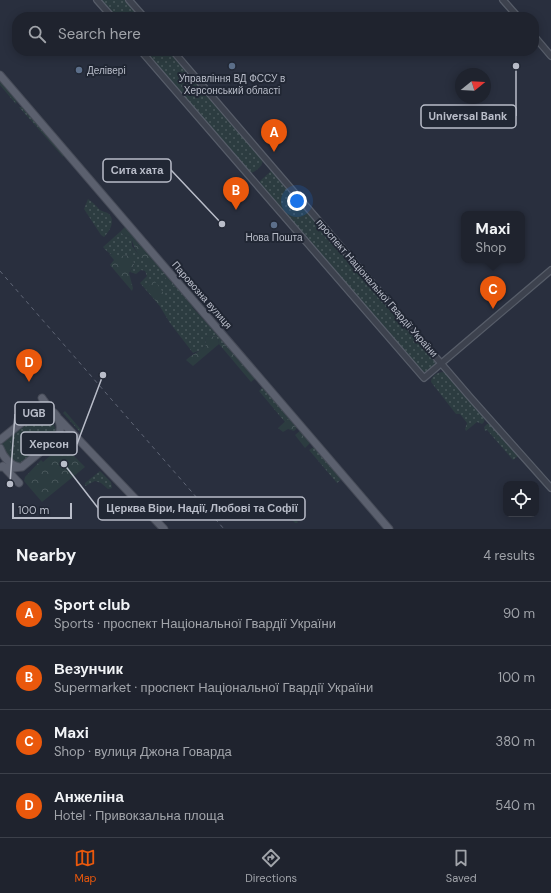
<!DOCTYPE html>
<html lang="en">
<head>
<meta charset="utf-8">
<style>
	body { margin:0; font-family:"DM Sans",sans-serif; background:#272b36; color:#f1f3f6 }
	.controls { position:absolute; right:12px; bottom:12px; display:grid; overflow:hidden; border-radius:8px; box-shadow:0 2px 10px #0003 }
	.controls button { width:36px; height:36px; display:grid; place-items:center; padding:0; border:0; border-bottom:1px solid #3c404a; background:#1f232e; color:#f1f3f6; font:20px sans-serif }
	.compass { position:absolute; left:455px; top:68px; width:36px; height:36px; border-radius:50%; background:#1f232e; box-shadow:0 2px 10px #0003; rotate:72deg }
	.scale { position:absolute; left:12px; bottom:10px; width:60px; box-sizing:border-box; padding-left:4px; border:2px solid #b9bdc9; border-top:0; font-size:11px; line-height:14px; white-space:nowrap; color:#b9bdc9; -webkit-text-stroke:3px #212734; paint-order:stroke }
	.you { position:absolute; left:297px; top:201px; width:14px; height:14px; margin:-10px; border:3px solid #fff; border-radius:50%; background:#1a73e8; box-shadow:0 0 0 6px #1a73e833 }
	.badge { display:grid; place-items:center; width:26px; height:26px; border-radius:50%; background:#ea580c; color:#fff; font-size:13px; font-weight:700 }
	.pin { position:absolute; translate:-50% -33px; filter:drop-shadow(0 1px 2px #0008) }
	.pin::after { content:''; position:absolute; top:21px; width:14px; height:12px; background:inherit; clip-path:polygon(0 0,100% 0,50% 100%) }
	.popup { position:absolute; left:461px; top:211px; width:64px; height:52px; box-sizing:border-box; display:grid; place-content:center; border-radius:8px; background:#1f232e; filter:drop-shadow(0 1px 3px #0005); font-size:13px; white-space:nowrap; color:#a1a4aa }
	.popup b { font-size:15px; color:#f1f3f6 }
	.popup::after { content:''; position:absolute; left:50%; top:100%; margin-left:-8px; border:8px solid transparent; border-top-color:#1f232e }
	.list { margin:0; padding:0; list-style:none }
	h2 { display:flex; justify-content:space-between; align-items:center; height:52px; margin:0; padding:0 16px; font-size:17px }
	h2 small { font-size:13px; font-weight:400; color:#a1a4aa }
	.list li { display:grid; grid-template-columns:26px 1fr auto; gap:12px; align-items:center; box-sizing:border-box; height:64px; padding:0 16px; border-top:1px solid #3c404a }
	.list b { display:block; font-size:15px; white-space:nowrap }
	.list p { margin:0; font-size:13px; white-space:nowrap; color:#a1a4aa }
	.list em { font-size:13px; font-style:normal; color:#a1a4aa }
	.icon { flex:none; width:22px; height:22px; fill:none; stroke:currentColor; stroke-width:2; stroke-linecap:round; stroke-linejoin:round }
	.map { position:relative; flex:none; width:551px; height:529px; overflow:hidden }
	.search { position:absolute; background:#1f232e; box-shadow:0 2px 10px #0003; left:12px; right:12px; top:12px; height:44px; display:flex; align-items:center; gap:10px; box-sizing:border-box; padding:0 14px; border-radius:16px; color:#a1a4aa; font-size:15px }
	.sheet { height:308px; background:#1f232e }
	nav { display:flex; justify-content:space-around; align-items:center; box-sizing:border-box; height:56px; border-top:1px solid #3c404a; background:#1f232e; font-size:11px; color:#a1a4aa }
	nav a { display:grid; justify-items:center; gap:2px }
	nav .on { color:#ea580c }
	.map>svg:first-child { display:block }
	.grass { fill:url(#grass-dots) }
	.forest { fill:url(#forest-crowns) }
	.lines { fill:none; stroke-linecap:round; stroke-linejoin:round }
	.minor-casing { stroke:#575d69; stroke-width:8 }
	.major-casing { stroke:#464b57; stroke-width:9 }
	.minor { stroke:#3d424e; stroke-width:5.5 }
	.major { stroke:#5b606e; stroke-width:7 }
	.rail { stroke:#5f6575; stroke-width:1; stroke-dasharray:4 4; stroke-linecap:butt }
	.service-dot { fill:#5c6f8a; stroke:#212734; stroke-width:1.5 }
	.labels { text-anchor:middle; dominant-baseline:central; stroke-width:4; stroke-linejoin:round; paint-order:stroke }
	.poi-label { font-size:10px; fill:#b9bdc9; stroke:#212734 }
	.street-label { font-size:10px; fill:#b9bdc9; stroke:#212734 }
	.leader { fill:none; stroke:#b9bdc9; stroke-width:1.5 }
	.callout-dot { fill:#b9bdc9; stroke:#212734; stroke-width:1.5 }
	.callout { fill:#212734; stroke:#b9bdc9; stroke-width:1.5 }
	.callout-label { font-size:11px; text-anchor:middle; font-weight:bold; fill:#b9bdc9 }
</style>
</head>
<body>
<div class="map">
<svg width="551" height="529" viewBox="0 0 551 529">
	<defs>
		<pattern id="grass-dots" width="8" height="8" patternUnits="userSpaceOnUse"><rect width="8" height="8" fill="#2c3c40"/><path d="M2 2h.1M6 6h.1" fill="none" stroke="#48565a" stroke-width="1.8" stroke-linecap="round"/></pattern>
		<pattern id="forest-crowns" width="20" height="18" patternUnits="userSpaceOnUse"><rect width="20" height="18" fill="#2c3c40"/><path d="M2 6a3 3 0 1 1 6 0M12 15a3 3 0 1 1 6 0" fill="none" stroke="#48565a"/></pattern>
	</defs>
	<rect width="100%" height="100%" fill="#292f3e"/>
	<!-- grass -->
	<path class="grass" d="M101 0H127L141 17H115Z
		M145 51H170L262 158C265 164 257 171 251 173L248 171Z
		M0 78 17 100 16 104 0 85Z
		M19 107H24L64 154 63 157Z
		M271 171 273 172 435 359C436 366 430 372 423 372L421 371 260 185V181Z
		M88 199C93 202 96 206 100 210 103 212 107 212 109 214 116 221 109 232 104 237L101 235 84 209Z
		M121 231 122 234 132 238V246L143 260 155 259 194 305 192 307 225 343 219 344 218 337 209 336 205 337 206 345 201 350 193 353 170 323 159 305 140 283 147 276 145 271 141 270 136 274 130 272 134 265 131 255C118 257 111 257 103 247Z
		M443 372 447 374 485 417 484 422 482 424 477 422 466 431 465 429 467 423 460 414H456L431 382C431 376 438 372 443 372Z
		M264 386 290 417 285 422 259 391Z
		M65 411 83 432 81 433 63 413Z
		M39 413C47 414 54 424 57 431L56 435 21 464 17 465 3 451 2 444Z
		M487 424H491L518 456 513 460 487 430 485 431 484 427Z
		M314 447 342 479 337 483 309 450Z
		M100 471 111 482 112 488 108 489 101 483 95 481 85 486V483Z"/>
	<!-- forest -->
	<path class="forest" d="M125 227 155 259 150 265C142 262 132 247 132 238L122 234 121 231Z
		M109 254 121 256 131 255 133 258 134 265 129 273 133 288 132 291 110 265 114 260Z
		M164 270 178 288C170 285 166 280 162 272Z
		M154 280 165 295V302L162 305H159L146 289Z
		M194 305 257 377 251 382 219 344 193 366 186 360C192 354 200 352 206 345L205 337 209 336 218 337 219 344 225 343 192 306Z
		M290 417 298 427 294 431 288 429 283 432 278 428Z
		M301 430 311 442 305 448 295 435Z
		M8 439C12 444 12 448 8 453H4L2 444Z
		M63 442 69 443 73 447 69 451 85 467 42 502 24 481 25 477 41 460 43 462 58 449 56 447Z
		M278 499 298 522 297 523H295L276 503 275 500Z"/>
	<g class="lines">
		<defs>
			<path id="minor" d="M97 0 112 17
				M129 0 144 17
				M503 0 518 17
				M534 36 551 56
				M141 51 424 378 551 270
				M173 51 470 397 551 488"/>
			<path id="major" d="M0 75 389 529
				M42 398 52 412
				M59 419 164 529
				M0 440 35 412C39 410 42 408 47 409 59 412 64 428 57 438L22 467 13 468 0 467
				M0 448C3 457 10 465 19 467
				M3 466 19 483"/>
		</defs>
		<!-- minor casing -->
		<use href="#minor" class="minor-casing"/>
		<!-- major casing -->
		<use href="#major" class="major-casing"/>
		<!-- minor -->
		<use href="#minor" class="minor"/>
		<!-- major -->
		<use href="#major" class="major"/>
		<!-- rail -->
		<path class="rail" d="M0 271 224 529"/>
	</g>
	<!-- markers -->
	<g class="service-dot">
		<circle cx="232" cy="66" r="4"/>
		<circle cx="79" cy="70" r="4"/>
		<circle cx="274" cy="225" r="4"/>
	</g>
	<g class="labels">
		<!-- poi labels -->
		<g class="poi-label">
			<text x="87" y="70" text-anchor="start">Делівері</text>
			<text x="232" y="78">Управління ВД ФССУ в<tspan x="232" dy="12">Херсонський області</tspan></text>
			<text x="274" y="237">Нова Пошта</text>
		</g>
		<!-- street labels -->
		<g class="street-label">
			<text transform="translate(377 288) rotate(49)">проспект Національної Гвардії України</text>
			<text transform="translate(202 295) rotate(49)">Паровозна вулиця</text>
		</g>
	</g>
	<!-- callouts -->
	<path class="leader" d="M516 66L516 116M222 224L171 170M10 484L15 414M103 375L77 444M64 464L98 508"/>
	<g class="callout-dot">
		<circle cx="516" cy="66" r="4"/>
		<circle cx="222" cy="224" r="4"/>
		<circle cx="10" cy="484" r="4"/>
		<circle cx="103" cy="375" r="4"/>
		<circle cx="64" cy="464" r="4"/>
	</g>
	<g class="callout">
		<rect x="421" y="105" width="95" height="23" rx="4"/>
		<rect x="103" y="159" width="68" height="23" rx="4"/>
		<rect x="15" y="402" width="39" height="23" rx="4"/>
		<rect x="21" y="432" width="56" height="23" rx="4"/>
		<rect x="98" y="497" width="207" height="23" rx="4"/>
	</g>
	<g class="callout-label">
		<text x="468" y="120">Universal Bank</text>
		<text x="137" y="174">Сита хата</text>
		<text x="34" y="417">UGB</text>
		<text x="49" y="448">Херсон</text>
		<text x="202" y="512">Церква Віри, Надії, Любові та Софії</text>
	</g>
</svg>
<div class="controls">
<button><svg class="icon" aria-label="locate" viewBox="0 0 24 24"><circle cx="12" cy="12" r="6"/><path d="M12 2v4M12 18v4M2 12h4M18 12h4"/></svg></button>
</div>
<svg class="compass" viewBox="-18 -18 36 36"><path d="M0-13l5 13h-10z" fill="#e53935"/><path d="M0 13l5-13h-10z" fill="#a1a4aa"/></svg>
<div class="scale">100 m</div>
<div class="you"></div>
<div class="pin badge" style="left:274px;top:152px">A</div>
<div class="pin badge" style="left:236px;top:210px">B</div>
<div class="pin badge" style="left:493px;top:309px">C</div>
<div class="popup"><b>Maxi</b>Shop</div>
<div class="pin badge" style="left:29px;top:382px">D</div>
<div class="search"><svg class="icon" aria-label="search" viewBox="0 0 24 24"><circle cx="10" cy="10" r="6"/><path d="M15 15l6 6"/></svg>Search here</div>
</div>
<section class="sheet">
<h2>Nearby<small>4 results</small></h2>
<ul class="list">
<li><span class="badge">A</span><div><b>Sport club</b><p>Sports · проспект Національної Гвардії України</p></div><em>90 m</em></li>
<li><span class="badge">B</span><div><b>Везунчик</b><p>Supermarket · проспект Національної Гвардії України</p></div><em>100 m</em></li>
<li><span class="badge">C</span><div><b>Maxi</b><p>Shop · вулиця Джона Говарда</p></div><em>380 m</em></li>
<li><span class="badge">D</span><div><b>Анжеліна</b><p>Hotel · Привокзальна площа</p></div><em>540 m</em></li>
</ul>
</section>
<nav>
<a class="on"><svg class="icon" aria-label="map" viewBox="0 0 24 24"><path d="M3 6l6-2 6 2 6-2v14l-6 2-6-2-6 2zM9 4v14M15 6v14"/></svg>Map</a>
<a><svg class="icon" aria-label="directions" viewBox="0 0 24 24"><path d="M12 3l9 9-9 9-9-9zM9 14v-3h6M13 9l2 2-2 2"/></svg>Directions</a>
<a><svg class="icon" aria-label="saved" viewBox="0 0 24 24"><path d="M7 4h10v16l-5-4-5 4z"/></svg>Saved</a>
</nav>
</body>
</html>
